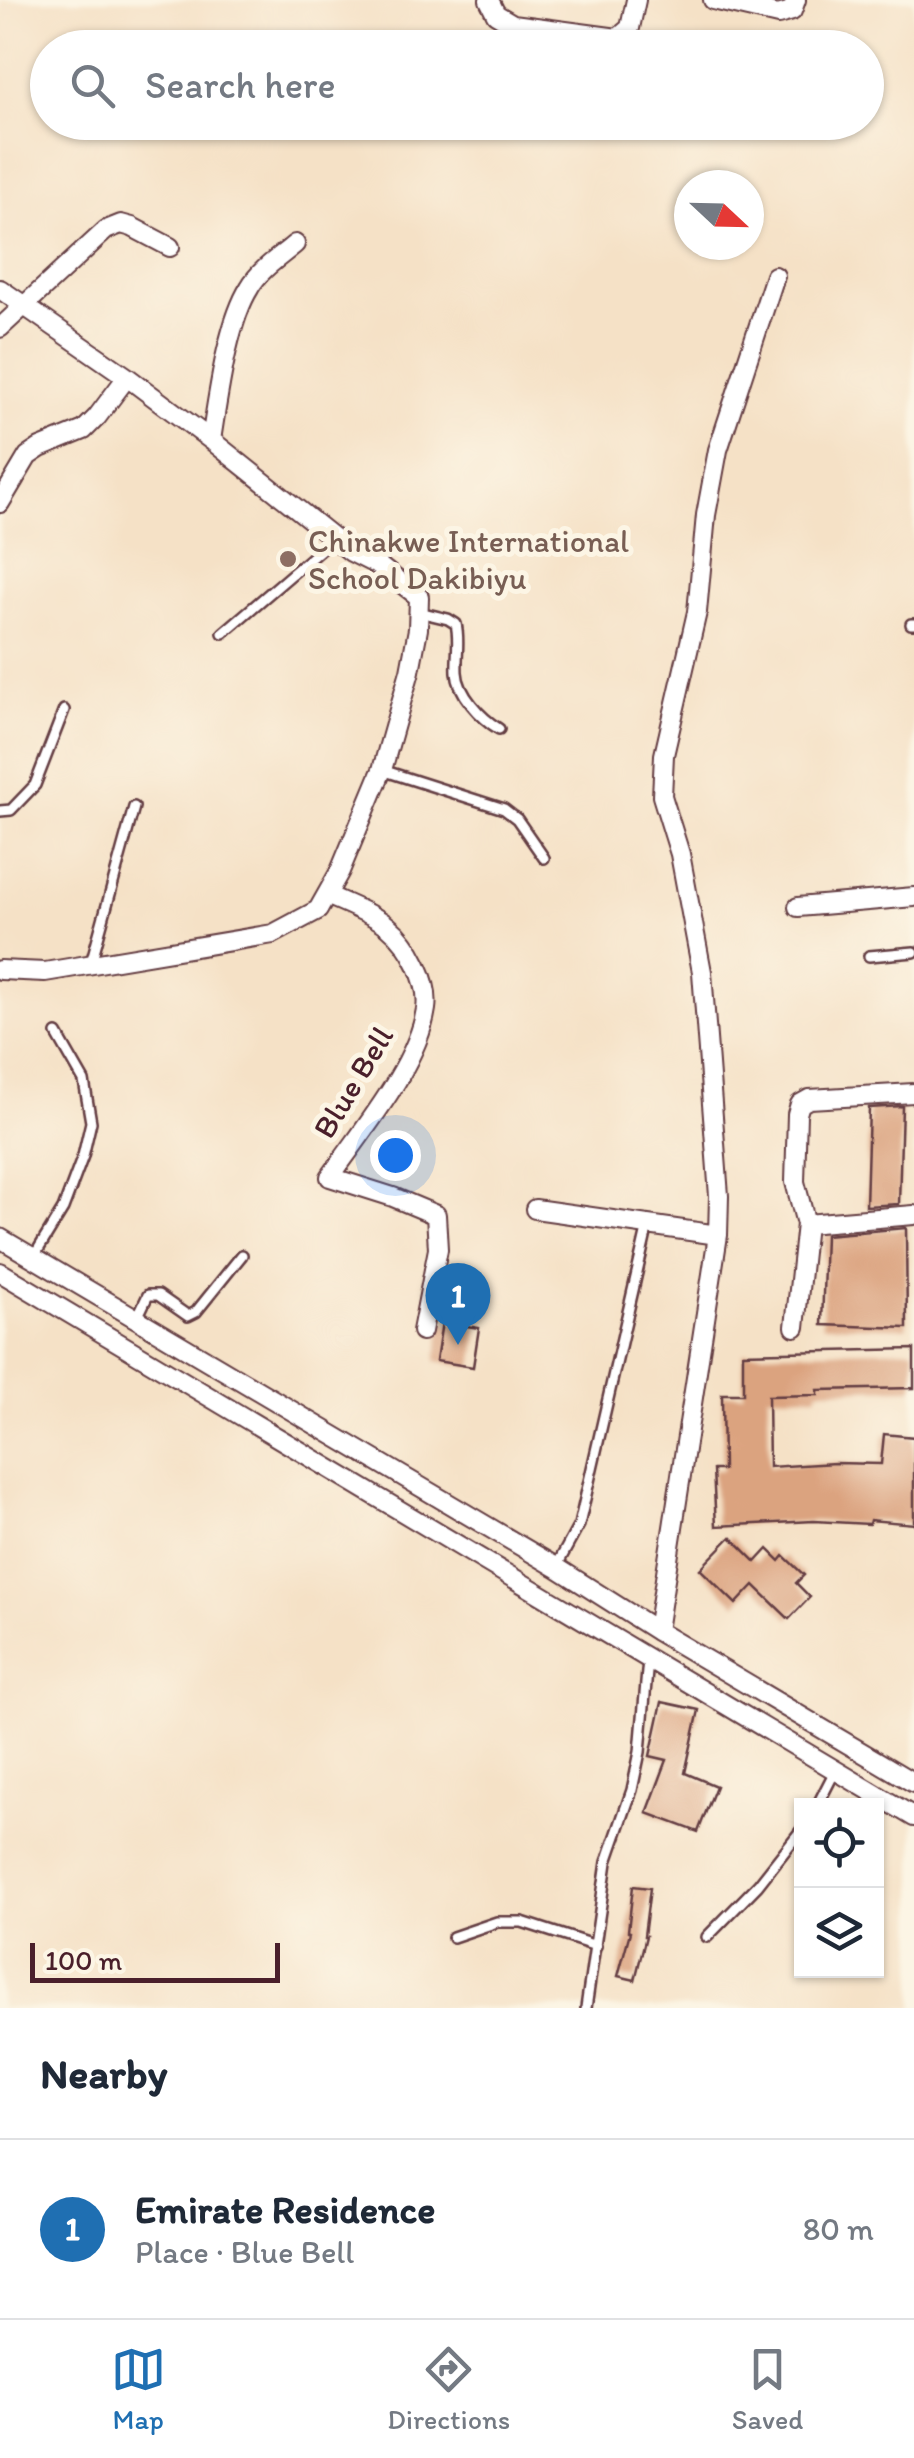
<!DOCTYPE html>
<html lang="en">
<head>
<meta charset="utf-8">
<style>
	body { margin:0; font-family:Itim,sans-serif; background:#f6f6f7; color:#1f2937 }
	.controls { position:absolute; right:30px; bottom:30px; display:grid; overflow:hidden; border-radius:0px; box-shadow:0 2px 8px #0004 }
	.controls button { width:90px; height:90px; display:grid; place-items:center; padding:0; border:0; border-bottom:2px solid #e0e1e3; background:#fff; color:#1f2937; font:50px sans-serif }
	.compass { position:absolute; left:674px; top:170px; width:90px; height:90px; border-radius:50%; background:#fff; box-shadow:0 2px 8px #0004; rotate:112deg }
	.scale { position:absolute; left:30px; bottom:25px; width:250px; box-sizing:border-box; padding-left:10px; border:5px solid #4a1f2b; border-top:0; font-size:28px; line-height:35px; white-space:nowrap; color:#4a1f2b; -webkit-text-stroke:8px #fcf5e5; paint-order:stroke }
	.you { position:absolute; left:395px; top:1155px; width:35px; height:35px; margin:-25px; border:8px solid #fff; border-radius:50%; background:#1a73e8; box-shadow:0 0 0 15px #1a73e833 }
	.badge { display:grid; place-items:center; width:65px; height:65px; border-radius:50%; background:#1f6fb2; color:#fff; font-size:32px; font-weight:700 }
	.pin { position:absolute; translate:-50% -82px; filter:drop-shadow(0 2px 5px #0008) }
	.pin::after { content:''; position:absolute; top:52px; width:35px; height:30px; background:inherit; clip-path:polygon(0 0,100% 0,50% 100%) }
	.list { margin:0; padding:0; list-style:none }
	h2 { display:flex; justify-content:space-between; align-items:center; height:130px; margin:0; padding:0 40px; font-size:42px }
	h2 small { font-size:32px; font-weight:400; color:#747a83 }
	.list li { display:grid; grid-template-columns:65px 1fr auto; gap:30px; align-items:center; box-sizing:border-box; height:180px; padding:0 40px; border-top:2px solid #e0e1e3 }
	.list b { display:block; font-size:38px; white-space:nowrap }
	.list p { margin:0; font-size:32px; white-space:nowrap; color:#747a83 }
	.list em { font-size:32px; font-style:normal; color:#747a83 }
	.icon { flex:none; width:55px; height:55px; fill:none; stroke:currentColor; stroke-width:2; stroke-linecap:round; stroke-linejoin:round }
	.map { position:relative; flex:none; width:914px; height:2008px; overflow:hidden }
	.search { position:absolute; background:#fff; box-shadow:0 2px 8px #0004; left:30px; right:30px; top:30px; height:110px; display:flex; align-items:center; gap:25px; box-sizing:border-box; padding:0 35px; border-radius:55px; color:#747a83; font-size:38px }
	.sheet { height:310px; background:#fff }
	nav { display:flex; justify-content:space-around; align-items:center; box-sizing:border-box; height:140px; border-top:2px solid #e0e1e3; background:#fff; font-size:28px; color:#747a83 }
	nav a { display:grid; justify-items:center; gap:5px }
	nav .on { color:#1f6fb2 }
	.map>svg:first-child { display:block }
	.building { fill:#dba37f }
	.lines { fill:none; stroke-linecap:round; stroke-linejoin:round }
	.lane-casing { stroke:#643c42; stroke-width:14 }
	.street-casing { stroke:#643c42; stroke-width:22 }
	.lane { stroke:#fff; stroke-width:9 }
	.street { stroke:#fff; stroke-width:18 }
	.education-dot { fill:#8d6e63; stroke:#fcf5e5; stroke-width:4 }
	.labels { text-anchor:middle; dominant-baseline:central; stroke-width:10; stroke-linejoin:round; paint-order:stroke }
	.education-label { font-size:32px; fill:#785e54; stroke:#fcf5e5; text-anchor:start }
	.street-label { font-size:32px; fill:#4a1f2b; stroke:#fcf5e5 }
</style>
</head>
<body>
<div class="map">
<svg width="914" height="2008" viewBox="0 0 914 2008">
	<rect width="100%" height="100%" fill="#fcf5e5"/>
	<filter id="ink" filterUnits="userSpaceOnUse"><feTurbulence type="fractalNoise" baseFrequency=".01" numOctaves="2"/><feDisplacementMap in="SourceGraphic" scale="20" xChannelSelector="R" yChannelSelector="G"/><feConvolveMatrix kernelMatrix="1 2 1 2 8 2 1 2 1" color-interpolation-filters="sRGB"/></filter>
	<filter id="wash" filterUnits="userSpaceOnUse"><feTurbulence type="fractalNoise" baseFrequency=".0048" numOctaves="4" result="noise"/><feDisplacementMap in="SourceGraphic" scale="40" xChannelSelector="R" yChannelSelector="G"/><feGaussianBlur stdDeviation="2.25" result="paint"/><feColorMatrix in="noise" values="0 0 0 0 0 0 0 0 0 0 0 0 0 0 0 0 0 1.4 0 .05"/><feComposite in="paint" operator="in"/></filter>
	<g filter="url(#wash)">
		<rect width="100%" height="100%" fill="#f5e1c6"/>
		<g id="blocks">
			<!-- building -->
			<path class="building" d="M902 1106 899 1204 866 1206 869 1108Z
				M906 1228 907 1328 822 1325 825 1235Z
				M442 1322 479 1328 473 1367 436 1361Z
				M914 1349V1388L818 1390V1395L768 1396 769 1467 835 1463 881 1464 884 1434 914 1437V1524L870 1520 869 1524 814 1521 716 1526 713 1470H723L722 1394H743V1353Z
				M731 1537 756 1562 768 1549 780 1561 784 1556 804 1575 796 1583 810 1597 789 1619 754 1585 736 1604 700 1569Z
				M662 1702 699 1710 685 1773 716 1786 698 1832 647 1813 667 1760 650 1756Z
				M633 1886 650 1888 644 1936H646L635 1980 618 1976 630 1932 628 1931Z"/>
		</g>
	</g>
	<g filter="url(#ink)">
		<use href="#blocks" fill-opacity="0" stroke="#643c42" stroke-width="2.5"/>
		<g class="lines">
			<defs>
				<path id="lane" d="M419 612 448 619 456 624C460 640 456 656 457 672 458 694 481 718 499 729
					M911 624H914
					M223 633 334 538
					M382 770 504 809 517 819 544 858
					M0 811 11 810 35 785 64 710
					M869 956 914 952
					M91 963 134 807
					M33 1258 63 1209 83 1156 91 1122 84 1081 57 1034
					M137 1318 148 1295H158L188 1316 196 1312 242 1255
					M556 1567 579 1525 648 1225
					M817 1806 835 1771
					M453 1937 497 1922H522L596 1946
					M707 1937 758 1885 802 1829
					M586 2008 607 1862 632 1790 640 1752 648 1660"/>
				<path id="street" d="M489 0 496 14 513 24 618 38 630 28 636 0
					M713 0 778 15 792 11 796 0
					M0 289 127 377 211 440 351 552 379 566 419 597 418 629 410 671 382 770 340 871 318 910 273 934 45 972 0 970
					M0 328 106 230 121 224 132 227 170 247
					M211 440C218 397 227 323 250 287 260 269 280 257 295 244
					M0 503 28 456 40 448 84 430 97 417 127 377
					M327 895C344 903 376 915 389 927 410 944 430 982 426 1009 418 1064 362 1131 330 1177L393 1197 436 1215 438 1249 422 1331
					M798 907 914 897
					M535 1209 718 1235
					M806 1224 795 1182 797 1114 800 1104 809 1099 914 1093
					M0 1238 556 1567 657 1631 914 1783
					M0 1272 914 1817
					M795 1327 806 1224 914 1215
					M657 1631 718 1235 719 1196 702 972 680 854 662 796 664 755 697 612 706 515 718 450 775 276"/>
			</defs>
			<!-- lane casing -->
			<use href="#lane" class="lane-casing"/>
			<!-- street casing -->
			<use href="#street" class="street-casing"/>
			<!-- lane -->
			<use href="#lane" class="lane"/>
			<!-- street -->
			<use href="#street" class="street"/>
		</g>
	</g>
	<!-- markers -->
	<circle class="education-dot" cx="288" cy="559" r="10"/>
	<g class="labels">
		<!-- education labels -->
		<g class="education-label">
			<text x="308" y="541">Chinakwe International<tspan x="308" dy="37">School Dakibiyu</tspan></text>
		</g>
		<!-- street labels -->
		<g class="street-label">
			<text transform="translate(353 1082) rotate(-59)">Blue Bell</text>
		</g>
	</g>
</svg>
<div class="controls">
<button><svg class="icon" aria-label="locate" viewBox="0 0 24 24"><circle cx="12" cy="12" r="6"/><path d="M12 2v4M12 18v4M2 12h4M18 12h4"/></svg></button>
<button><svg class="icon" aria-label="layers" viewBox="0 0 24 24"><path d="M12 4l9 5-9 5-9-5zM3 14l9 5 9-5"/></svg></button>
</div>
<svg class="compass" viewBox="-18 -18 36 36"><path d="M0-13l5 13h-10z" fill="#e53935"/><path d="M0 13l5-13h-10z" fill="#747a83"/></svg>
<div class="scale">100 m</div>
<div class="you"></div>
<div class="pin badge" style="left:458px;top:1345px">1</div>
<div class="search"><svg class="icon" aria-label="search" viewBox="0 0 24 24"><circle cx="10" cy="10" r="6"/><path d="M15 15l6 6"/></svg>Search here</div>
</div>
<section class="sheet">
<h2>Nearby<small></small></h2>
<ul class="list">
<li><span class="badge">1</span><div><b>Emirate Residence</b><p>Place · Blue Bell</p></div><em>80 m</em></li>
</ul>
</section>
<nav>
<a class="on"><svg class="icon" aria-label="map" viewBox="0 0 24 24"><path d="M3 6l6-2 6 2 6-2v14l-6 2-6-2-6 2zM9 4v14M15 6v14"/></svg>Map</a>
<a><svg class="icon" aria-label="directions" viewBox="0 0 24 24"><path d="M12 3l9 9-9 9-9-9zM9 14v-3h6M13 9l2 2-2 2"/></svg>Directions</a>
<a><svg class="icon" aria-label="saved" viewBox="0 0 24 24"><path d="M7 4h10v16l-5-4-5 4z"/></svg>Saved</a>
</nav>
</body>
</html>
